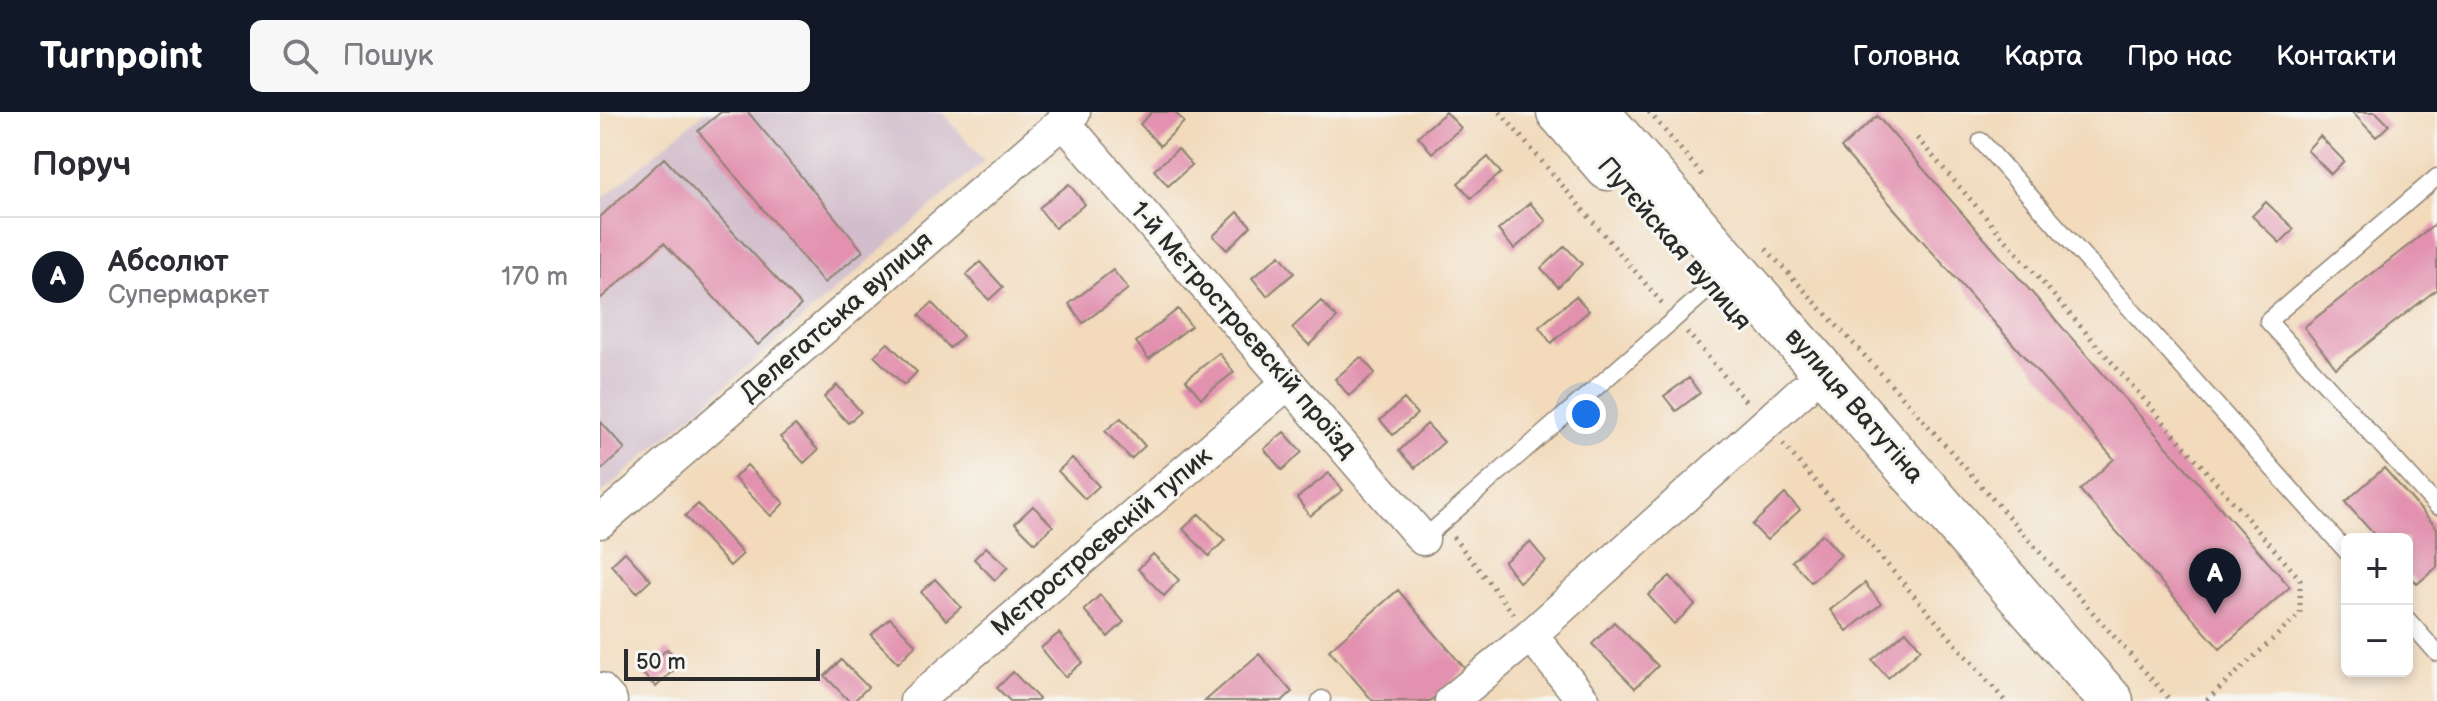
<!DOCTYPE html>
<html lang="uk">
<head>
<meta charset="utf-8">
<style>
	body { margin:0; font-family:"Balsamiq Sans",sans-serif; background:#f7f7f7; color:#2b2b33 }
	.controls { position:absolute; right:24px; bottom:24px; display:grid; overflow:hidden; border-radius:12px; box-shadow:0 4px 12px #0003 }
	.controls button { width:72px; height:72px; display:grid; place-items:center; padding:0; border:0; border-bottom:2px solid #e1e1e2; background:#fff; color:#2b2b33; font:40px sans-serif }
	.scale { position:absolute; left:24px; bottom:20px; width:196px; box-sizing:border-box; padding-left:8px; border:4px solid #2b2b2b; border-top:0; font-size:22px; line-height:28px; white-space:nowrap; color:#2b2b2b; -webkit-text-stroke:6px #f6f6f2; paint-order:stroke }
	.you { position:absolute; left:986px; top:302px; width:28px; height:28px; margin:-20px; border:6px solid #fff; border-radius:50%; background:#1a73e8; box-shadow:0 0 0 12px #1a73e833 }
	.badge { display:grid; place-items:center; width:52px; height:52px; border-radius:50%; background:#111827; color:#fff; font-size:26px; font-weight:700 }
	.pin { position:absolute; translate:-50% -66px; filter:drop-shadow(0 2px 4px #0008) }
	.pin::after { content:''; position:absolute; top:42px; width:28px; height:24px; background:inherit; clip-path:polygon(0 0,100% 0,50% 100%) }
	.list { margin:0; padding:0; list-style:none }
	h2 { display:flex; justify-content:space-between; align-items:center; height:104px; margin:0; padding:0 32px; font-size:34px }
	h2 small { font-size:26px; font-weight:400; color:#7c7c81 }
	.list li { display:grid; grid-template-columns:52px 1fr auto; gap:24px; align-items:center; box-sizing:border-box; height:120px; padding:0 32px; border-top:2px solid #e1e1e2 }
	.list b { display:block; font-size:30px; white-space:nowrap }
	.list p { margin:0; font-size:26px; white-space:nowrap; color:#7c7c81 }
	.list em { font-size:26px; font-style:normal; color:#7c7c81 }
	.icon { flex:none; width:44px; height:44px; fill:none; stroke:currentColor; stroke-width:2; stroke-linecap:round; stroke-linejoin:round }
	.map { position:relative; flex:none; width:1837px; height:589px; overflow:hidden }
	header { display:flex; align-items:center; gap:48px; box-sizing:border-box; height:112px; padding:0 40px; background:#111827; color:#fff }
	header strong { font-size:38px }
	nav { display:flex; gap:44px; margin-inline-start:auto; font-size:28px }
	.search { width:560px; height:72px; background:#f7f7f7; display:flex; align-items:center; gap:20px; box-sizing:border-box; padding:0 28px; border-radius:12px; color:#7c7c81; font-size:30px }
	main { display:flex }
	aside { flex:1; background:#fff }
	.map>svg:first-child { display:block }
	.industrial { fill:#d1bdcb }
	.building { fill:#e291af }
	.lines { fill:none; stroke-linecap:round; stroke-linejoin:round }
	.lane-casing { stroke:#8e8273; stroke-width:19 }
	.street-casing { stroke:#8e8273; stroke-width:35 }
	.primary-casing { stroke:#8e8273; stroke-width:47 }
	.path { stroke:#8e8273; stroke-width:5; stroke-dasharray:2 6; stroke-linecap:butt }
	.lane { stroke:#fff; stroke-width:16 }
	.street { stroke:#fff; stroke-width:32 }
	.primary { stroke:#fff; stroke-width:44 }
	.labels { text-anchor:middle; dominant-baseline:central; stroke-width:6; stroke-linejoin:round; paint-order:stroke }
	.street-label { font-size:26px; fill:#2b2b2b; stroke:#f6f6f2 }
</style>
</head>
<body>
<header>
<strong>Turnpoint</strong>
<div class="search"><svg class="icon" aria-label="search" viewBox="0 0 24 24"><circle cx="10" cy="10" r="6"/><path d="M15 15l6 6"/></svg>Пошук</div>
<nav><a>Головна</a><a>Карта</a><a>Про нас</a><a>Контакти</a></nav>
</header>
<main>
<aside>
<h2>Поруч<small></small></h2>
<ul class="list">
<li><span class="badge">A</span><div><b>Абсолют</b><p>Супермаркет</p></div><em>170 m</em></li>
</ul>
</aside>
<div class="map">
<svg width="1837" height="589" viewBox="0 0 1837 589">
	<rect width="100%" height="100%" fill="#f6f6f2"/>
	<filter id="ink" filterUnits="userSpaceOnUse"><feTurbulence type="fractalNoise" baseFrequency=".0125" numOctaves="2"/><feDisplacementMap in="SourceGraphic" scale="16" xChannelSelector="R" yChannelSelector="G"/><feConvolveMatrix kernelMatrix="1 2 1 2 8 2 1 2 1" color-interpolation-filters="sRGB"/></filter>
	<filter id="wash" filterUnits="userSpaceOnUse"><feTurbulence type="fractalNoise" baseFrequency=".006" numOctaves="4" result="noise"/><feDisplacementMap in="SourceGraphic" scale="32" xChannelSelector="R" yChannelSelector="G"/><feGaussianBlur stdDeviation="1.8" result="paint"/><feColorMatrix in="noise" values="0 0 0 0 0 0 0 0 0 0 0 0 0 0 0 0 0 1.4 0 .05"/><feComposite in="paint" operator="in"/></filter>
	<g filter="url(#wash)">
		<rect width="100%" height="100%" fill="#f2dabb"/>
		<!-- industrial -->
		<path class="industrial" d="M105 0H342L384 49 0 383V88Z"/>
		<g id="blocks">
			<!-- building -->
			<path class="building" d="M121 0H148L263 139 224 171 98 19Z
				M552 0H575L584 10 560 34 540 12Z
				M846 0 861 16 832 41 818 24Z
				M1752 0H1776L1789 13 1776 25Z
				M1277 4 1690 475 1620 537 1480 378 1514 347 1241 36Z
				M1720 24 1744 49 1731 62 1707 38Z
				M578 37 592 53 568 74 554 58Z
				M888 45 901 61 871 86 858 71Z
				M64 46 201 193 158 233 64 131 0 187V105Z
				M469 72 485 92 455 116 439 96Z
				M1666 90 1694 117 1680 131 1652 104Z
				M930 91 946 109 914 137 898 118Z
				M638 100 651 114 627 138 613 124Z
				M1837 111V177L1736 256 1704 215Z
				M965 134 982 152 958 175 941 156Z
				M680 143 694 161 667 184 652 166Z
				M380 150 403 175 389 188 366 163Z
				M513 158 528 177 483 211 469 192Z
				M976 184 989 199 951 231 939 215Z
				M721 189 737 206 709 233 692 216Z
				M332 191 363 224 350 236 319 203Z
				M578 197 591 214 549 247 536 230Z
				M288 231 317 260 304 273 274 244Z
				M619 241 634 260 601 286 586 268Z
				M761 245 775 261 749 284 735 267Z
				M1089 266 1100 281 1076 299 1064 284Z
				M237 273 261 300 248 311 224 285Z
				M804 287 817 302 793 323 780 308Z
				M521 306 545 334 531 347 505 319Z
				M0 309 25 337 0 359Z
				M827 312 844 330 815 356 799 339Z
				M195 313 218 338 204 351 180 325Z
				M684 320 702 340 682 358 664 337Z
				M472 346 499 374 485 387 458 359Z
				M147 353 184 391 171 404 134 366Z
				M1784 356 1837 416V455L1817 472 1807 460V427H1778L1745 390Z
				M729 361 743 378 710 404 697 386Z
				M1185 382 1200 398 1167 428 1152 413Z
				M98 392 143 442 130 454 85 404Z
				M433 394 453 414 435 431 415 411Z
				M599 402 625 428 609 444 583 417Z
				M1222 422 1241 443 1211 470 1192 449Z
				M930 430 946 449 919 470 904 450Z
				M386 435 408 455 395 468 374 447Z
				M25 440 51 468 37 481 11 453Z
				M553 442 579 468 564 484 538 457Z
				M1070 464 1095 493 1074 512 1048 483Z
				M335 467 361 495 346 508 321 480Z
				M1265 471 1281 492 1247 519 1230 498Z
				M798 478 866 558 830 589H773L729 538Z
				M500 483 524 510 508 525 484 498Z
				M290 506 316 533 298 551 271 523Z
				M1014 510 1058 554 1035 576 992 532Z
				M1306 519 1321 537 1288 566 1272 548Z
				M459 521 483 550 465 565 441 536Z
				M67 537 81 551 56 575 42 561Z
				M659 542 692 580 682 589H605Z
				M241 548 268 575 254 589H249L225 564Z
				M413 560 439 587 437 589H410L397 576Z"/>
		</g>
	</g>
	<g filter="url(#ink)">
		<use href="#blocks" fill-opacity="0" stroke="#8e8273" stroke-width="2"/>
		<g class="lines">
			<defs>
				<path id="lane" d="M1381 29 1747 440
					M1837 65 1668 209 1837 394
					M823 427 1111 175
					M1807 507 1837 541
					M720 589 722 587"/>
				<path id="street" d="M463 9 823 427
					M0 410 474 0
					M931 523 984 589
					M0 577 11 589
					M316 589 688 271
					M851 589 931 523 1202 279"/>
				<path id="primary" d="M959 0 1008 56
					M997 0 1511 589"/>
			</defs>
			<!-- lane casing -->
			<use href="#lane" class="lane-casing"/>
			<!-- street casing -->
			<use href="#street" class="street-casing"/>
			<!-- primary casing -->
			<use href="#primary" class="primary-casing"/>
			<!-- path -->
			<path class="path" d="M900 0 1062 191
				M1049 0 1105 66
				M1317 26 1700 467V502L1606 589
				M1166 137 1301 283 1571 589
				M1087 220 1148 292
				M1183 332 1405 589
				M853 425 914 502"/>
			<!-- lane -->
			<use href="#lane" class="lane"/>
			<!-- street -->
			<use href="#street" class="street"/>
			<!-- primary -->
			<use href="#primary" class="primary"/>
		</g>
	</g>
	<g class="labels">
		<!-- street labels -->
		<g class="street-label">
			<text transform="translate(1074 132) rotate(49)">Путєйская вулиця</text>
			<text transform="translate(237 205) rotate(-41)">Делегатська вулиця</text>
			<text transform="translate(643 218) rotate(49)">1-й Мєтростроєвскій проїзд</text>
			<text transform="translate(1254 294) rotate(49)">вулиця Ватутіна</text>
			<text transform="translate(502 430) rotate(-40)">Мєтростроєвскій тупик</text>
		</g>
	</g>
</svg>
<div class="controls">
<button>+</button>
<button>−</button>
</div>
<div class="scale">50 m</div>
<div class="you"></div>
<div class="pin badge" style="left:1615px;top:502px">A</div>
</div>
</main>
</body>
</html>
